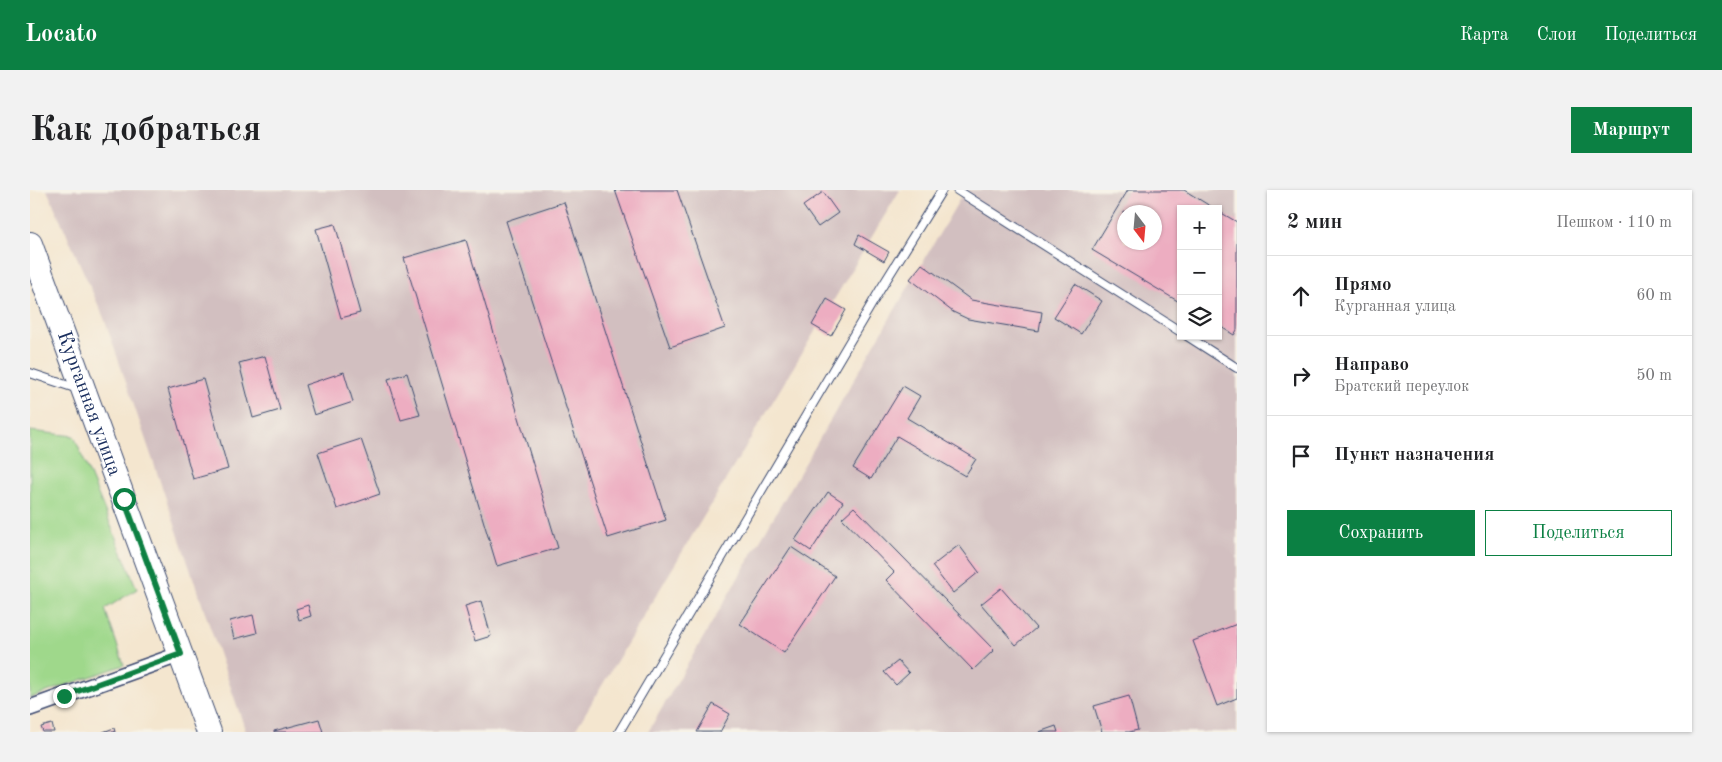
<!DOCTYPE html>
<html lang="ru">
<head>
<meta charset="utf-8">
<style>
	body { margin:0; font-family:"Old Standard TT",serif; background:#f2f2f2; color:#202124 }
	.controls { position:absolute; right:15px; top:15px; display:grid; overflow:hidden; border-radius:0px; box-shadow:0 1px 4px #0004 }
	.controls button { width:45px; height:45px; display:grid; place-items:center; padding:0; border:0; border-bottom:1px solid #e0e0e0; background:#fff; color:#202124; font:25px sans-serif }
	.compass { position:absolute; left:1087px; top:15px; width:45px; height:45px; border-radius:50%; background:#fff; box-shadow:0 1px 4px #0004; rotate:164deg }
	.stop { position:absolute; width:15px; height:15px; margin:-11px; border:4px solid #0b8043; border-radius:50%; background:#fff }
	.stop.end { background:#0b8043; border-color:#fff; box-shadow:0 1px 5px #0008 }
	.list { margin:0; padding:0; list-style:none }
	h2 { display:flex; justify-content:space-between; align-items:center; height:65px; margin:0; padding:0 20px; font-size:21px }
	h2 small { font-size:16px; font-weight:400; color:#757577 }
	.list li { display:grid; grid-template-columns:32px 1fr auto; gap:15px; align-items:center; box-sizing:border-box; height:80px; padding:0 20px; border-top:1px solid #e0e0e0 }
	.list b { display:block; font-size:19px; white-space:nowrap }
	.list p { margin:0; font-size:16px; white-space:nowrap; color:#757577 }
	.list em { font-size:16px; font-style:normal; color:#757577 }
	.actions { display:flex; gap:10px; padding:15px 20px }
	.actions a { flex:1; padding:11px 0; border:1px solid #0b8043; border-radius:0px; text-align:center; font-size:18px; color:#0b8043 }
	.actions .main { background:#0b8043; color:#fff }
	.icon { flex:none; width:28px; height:28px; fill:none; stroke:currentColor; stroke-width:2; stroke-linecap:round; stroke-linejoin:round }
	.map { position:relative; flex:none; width:1207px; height:542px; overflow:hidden; border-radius:0px }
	header { display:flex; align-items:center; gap:30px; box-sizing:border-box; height:70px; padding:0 25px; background:#0b8043; color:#fff }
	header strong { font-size:24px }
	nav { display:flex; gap:28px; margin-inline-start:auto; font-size:18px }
	.intro { display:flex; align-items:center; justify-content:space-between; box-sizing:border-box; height:120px; padding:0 30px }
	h1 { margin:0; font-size:35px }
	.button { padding:12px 22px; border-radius:0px; background:#0b8043; color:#fff; font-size:18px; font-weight:700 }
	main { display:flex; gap:30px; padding:0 30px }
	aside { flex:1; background:#fff; border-radius:0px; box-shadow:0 1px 4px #0004 }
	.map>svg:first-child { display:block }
	.industrial { fill:#d2bfc0; fill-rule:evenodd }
	.green { fill:#9fd88b; stroke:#5d8474 }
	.building { fill:#edadc1; fill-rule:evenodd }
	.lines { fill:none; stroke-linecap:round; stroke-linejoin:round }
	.service-casing { stroke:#3c4a6f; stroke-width:10 }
	.minor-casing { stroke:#3c4a6f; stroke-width:18 }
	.primary-casing { stroke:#3c4a6f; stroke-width:26 }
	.service { stroke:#fff; stroke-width:8 }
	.minor { stroke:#fff; stroke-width:15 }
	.primary { stroke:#fff; stroke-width:24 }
	.route { stroke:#0b8043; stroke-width:6 }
	.labels { text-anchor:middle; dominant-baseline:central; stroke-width:5; stroke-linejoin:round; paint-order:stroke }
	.street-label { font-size:20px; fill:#1b2f5e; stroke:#f7f3e8 }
</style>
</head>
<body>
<header>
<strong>Locato</strong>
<nav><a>Карта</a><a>Слои</a><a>Поделиться</a></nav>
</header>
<div class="intro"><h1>Как добраться</h1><a class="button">Маршрут</a></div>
<main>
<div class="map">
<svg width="1207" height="542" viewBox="0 0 1207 542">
	<rect width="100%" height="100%" fill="#f7f3e8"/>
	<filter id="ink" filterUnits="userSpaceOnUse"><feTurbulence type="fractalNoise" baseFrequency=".02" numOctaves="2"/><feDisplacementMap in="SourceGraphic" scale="10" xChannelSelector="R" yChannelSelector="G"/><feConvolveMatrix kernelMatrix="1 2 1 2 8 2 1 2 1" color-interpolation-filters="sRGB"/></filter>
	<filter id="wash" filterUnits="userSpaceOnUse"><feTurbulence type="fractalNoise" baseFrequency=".0096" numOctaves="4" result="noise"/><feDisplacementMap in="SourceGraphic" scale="20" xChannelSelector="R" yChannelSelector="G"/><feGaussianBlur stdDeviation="1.12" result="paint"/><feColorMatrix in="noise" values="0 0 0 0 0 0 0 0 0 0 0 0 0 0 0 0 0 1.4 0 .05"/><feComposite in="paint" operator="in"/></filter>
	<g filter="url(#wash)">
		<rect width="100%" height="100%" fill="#f4e6cf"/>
		<!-- industrial -->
		<path class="industrial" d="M17 0H870L544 542H216L74 128Z
			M935 0H1207V542H618ZM1151 19H1188V146H1151ZM1094 22H1124V52H1094Z"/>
		<!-- green -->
		<path class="green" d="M0 241 44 246 107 399 75 419 94 475 0 508Z"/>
		<g id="blocks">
			<!-- building -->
			<path class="building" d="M585 0H647L695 138 640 157Z
				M1098 0H1154L1185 19H1151V113L1062 60ZM1094 22H1124V52H1094Z
				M793 2 808 23 788 37 773 16Z
				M534 12 636 330 578 348 476 31Z
				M1188 21 1207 32V140L1204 145 1188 135Z
				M305 34 330 123 311 128 286 39Z
				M829 45 859 62 854 71 825 54Z
				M436 50 528 358 467 376 374 68Z
				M892 74 941 110 1012 122 1009 141 938 129 923 122 880 89Z
				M1045 94 1072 111 1051 144 1024 127Z
				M797 109 816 120 801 146 782 135Z
				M235 166 250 220 223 228 209 173Z
				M314 182 323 212 284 225 275 195Z
				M377 183 390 225 371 230 358 189Z
				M173 189 198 279 163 289 138 199Z
				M873 196 890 206 877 228 946 269 935 286 867 246 841 289 823 278Z
				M331 249 350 304 307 319 288 263Z
				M798 302 813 312 781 361 765 350Z
				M824 317 964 460 943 480 856 390 864 382 812 328Z
				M929 355 949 382 923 403 902 376Z
				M761 357 805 386 754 463 710 434Z
				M971 398 1006 438 986 455 951 414Z
				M451 411 461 446 445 451 435 416Z
				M278 415 281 426 269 430 266 419Z
				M223 425 227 443 204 449 200 431Z
				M1207 434V508L1187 516 1163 451Z
				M868 471 879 483 866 495 854 482Z
				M1099 506 1108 540 1099 542H1072L1064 516Z
				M683 514 700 524 690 542H667Z
				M289 529 293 542H244V541Z
				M22 534 24 542H13L11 537Z
				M1026 536 1028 542H1009Z
				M84 538 85 542H73Z"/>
		</g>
	</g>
	<g filter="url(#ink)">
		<use href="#blocks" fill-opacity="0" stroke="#3c4a6f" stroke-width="1"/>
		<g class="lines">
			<defs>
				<path id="service" d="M927 0 1151 142
					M1157 146 1207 178
					M0 183 48 199
					M589 542 850 100 912 0"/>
				<path id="minor" d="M0 518 151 464"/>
				<g id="primary">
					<path id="s1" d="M0 54 179 542"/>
				</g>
			</defs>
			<!-- service casing -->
			<use href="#service" class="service-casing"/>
			<!-- minor casing -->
			<use href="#minor" class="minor-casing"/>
			<!-- primary casing -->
			<use href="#primary" class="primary-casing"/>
			<!-- service -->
			<use href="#service" class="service"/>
			<!-- minor -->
			<use href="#minor" class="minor"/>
			<!-- primary -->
			<use href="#primary" class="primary"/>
		</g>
	</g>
	<g class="lines" filter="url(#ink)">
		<!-- route -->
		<path class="route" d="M34 506 151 464 94 309"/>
	</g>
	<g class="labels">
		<!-- street labels -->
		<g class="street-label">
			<text stroke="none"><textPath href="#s1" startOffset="170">Курганная улица</textPath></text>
		</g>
	</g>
</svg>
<div class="controls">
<button>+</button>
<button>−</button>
<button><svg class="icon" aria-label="layers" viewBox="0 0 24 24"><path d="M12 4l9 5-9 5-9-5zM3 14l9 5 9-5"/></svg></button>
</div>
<svg class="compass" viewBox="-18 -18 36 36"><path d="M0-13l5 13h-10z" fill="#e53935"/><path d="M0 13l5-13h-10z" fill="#757577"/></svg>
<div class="stop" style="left:94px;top:309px"></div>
<div class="stop end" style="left:34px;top:506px"></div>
</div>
<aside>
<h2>2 мин<small>Пешком · 110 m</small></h2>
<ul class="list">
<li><svg class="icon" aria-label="ahead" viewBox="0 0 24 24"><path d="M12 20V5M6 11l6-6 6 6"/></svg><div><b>Прямо</b><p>Курганная улица</p></div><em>60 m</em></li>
<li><svg class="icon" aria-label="right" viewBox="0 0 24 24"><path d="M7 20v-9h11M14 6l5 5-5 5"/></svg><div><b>Направо</b><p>Братский переулок</p></div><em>50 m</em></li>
<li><svg class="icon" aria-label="arrive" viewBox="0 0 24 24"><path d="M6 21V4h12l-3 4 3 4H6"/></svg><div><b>Пункт назначения</b></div></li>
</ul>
<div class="actions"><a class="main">Сохранить</a><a>Поделиться</a></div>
</aside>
</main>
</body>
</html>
